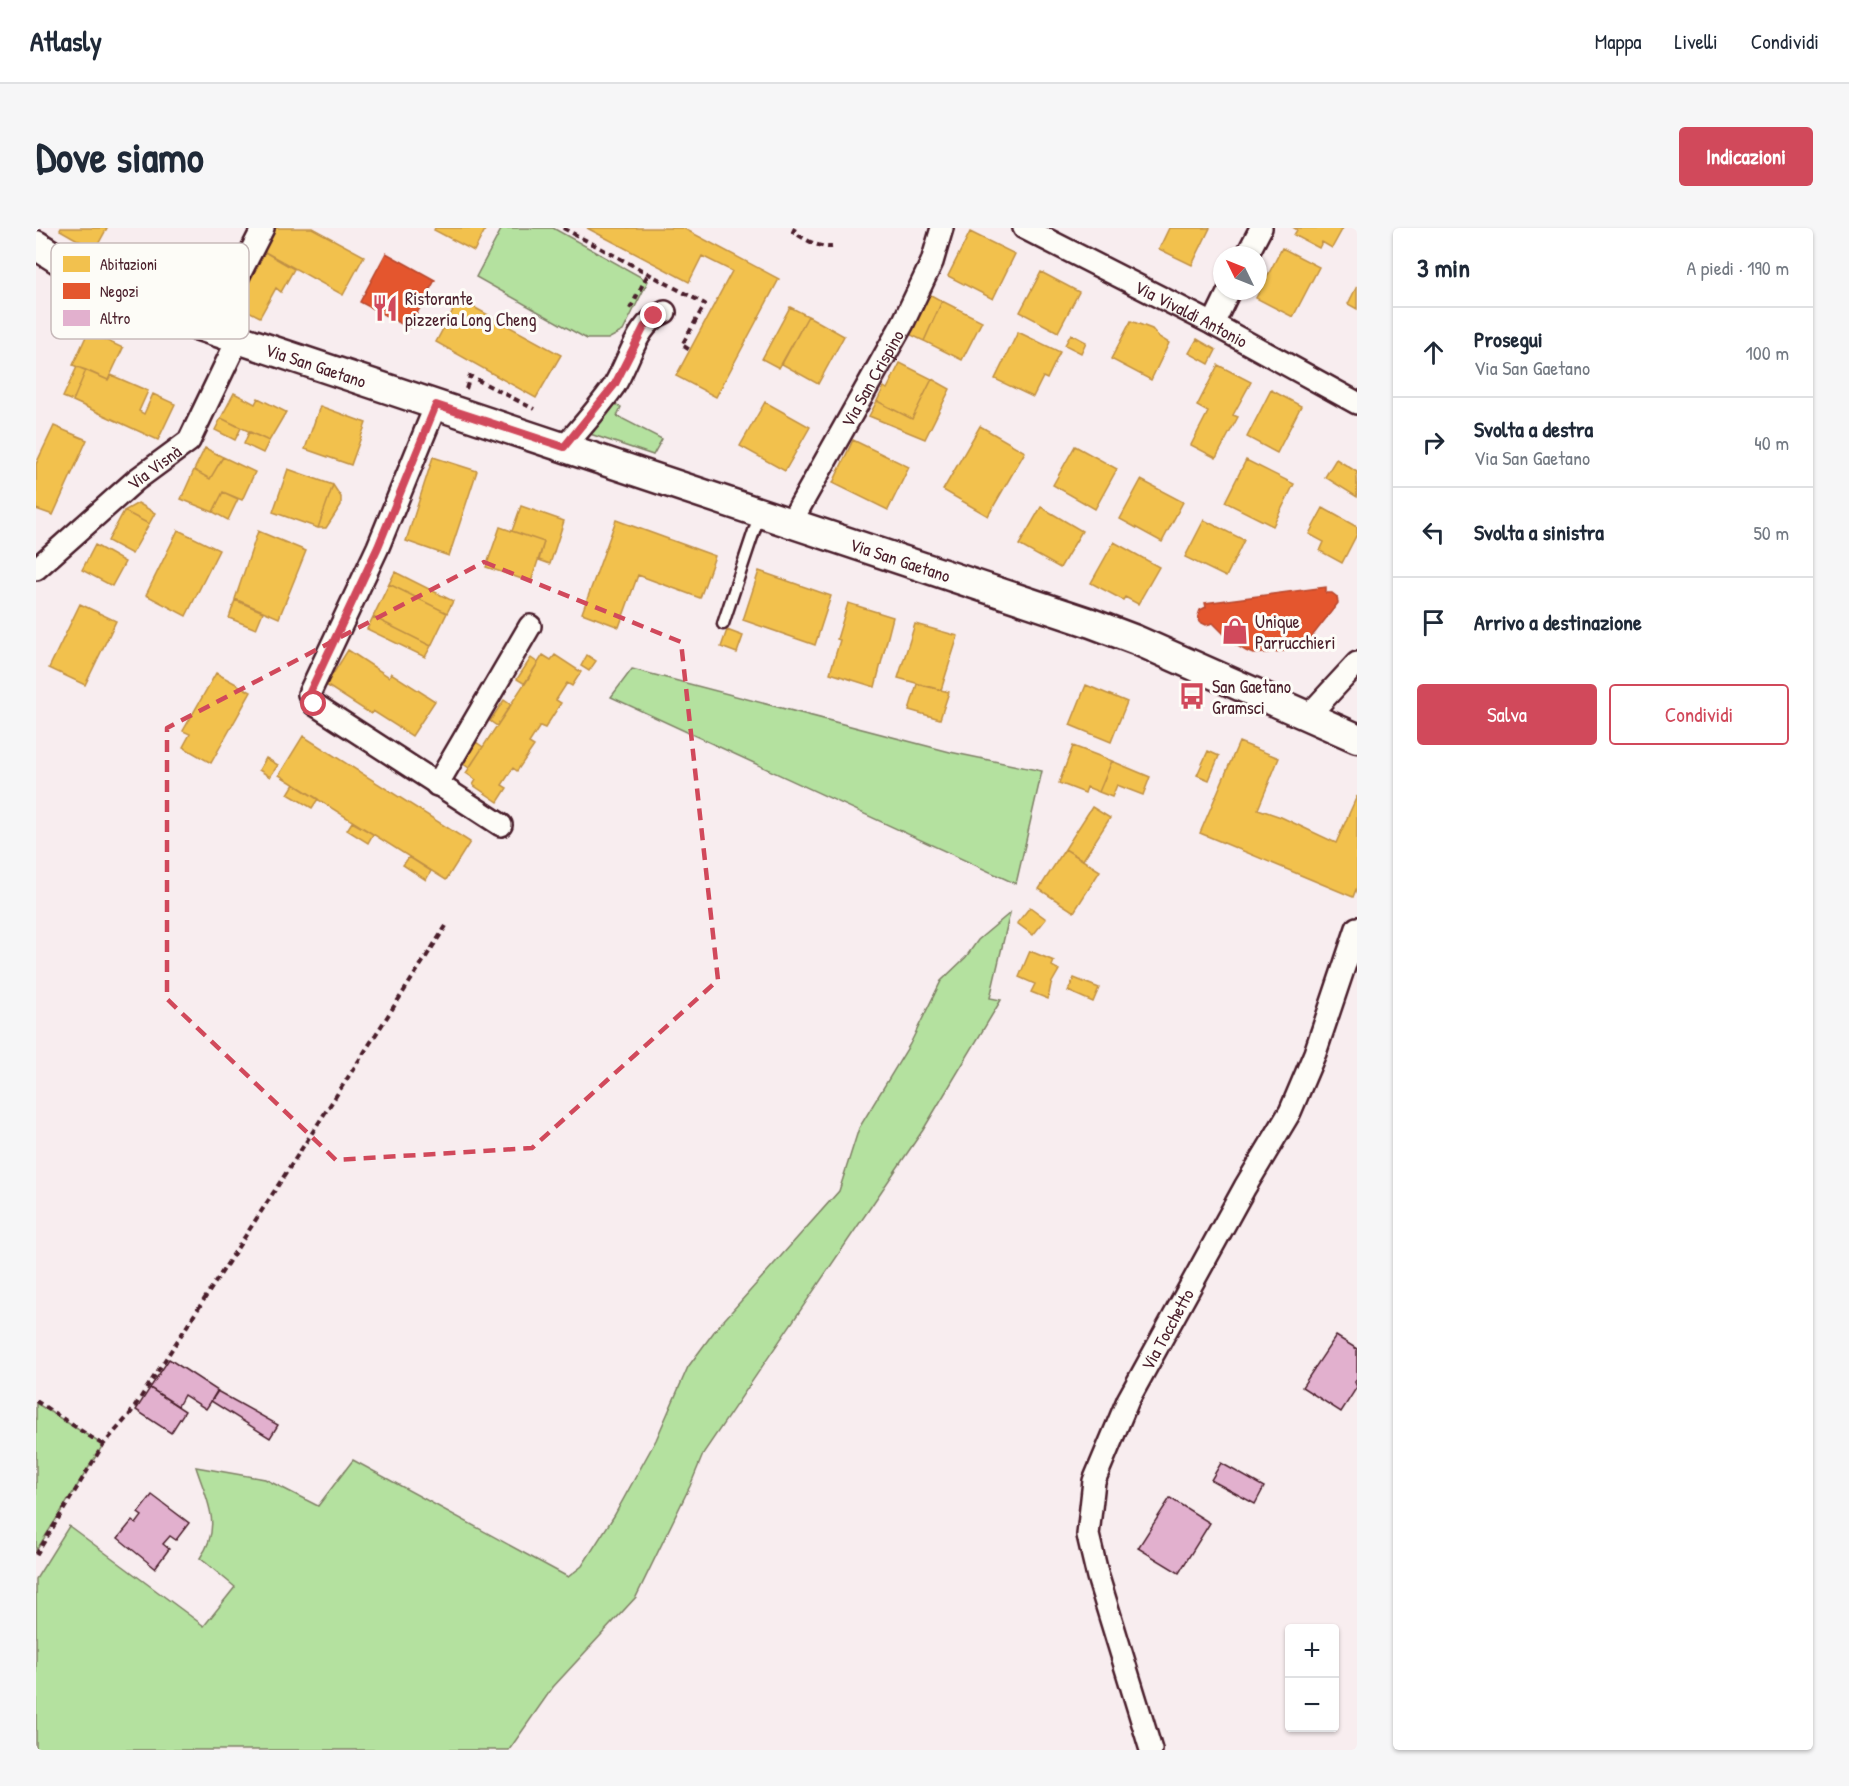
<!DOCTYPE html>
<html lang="it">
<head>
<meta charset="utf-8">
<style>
	body { margin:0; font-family:"Patrick Hand",sans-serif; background:#f6f6f7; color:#1f2937 }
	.controls { position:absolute; right:18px; bottom:18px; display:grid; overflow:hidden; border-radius:6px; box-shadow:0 2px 4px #0004 }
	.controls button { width:54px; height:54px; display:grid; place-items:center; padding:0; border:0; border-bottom:2px solid #e0e1e3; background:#fff; color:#1f2937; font:30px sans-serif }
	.compass { position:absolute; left:1177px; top:18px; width:54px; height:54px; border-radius:50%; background:#fff; box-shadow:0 2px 4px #0004; rotate:313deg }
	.stop { position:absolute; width:18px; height:18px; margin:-14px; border:4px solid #d1495b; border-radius:50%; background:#fff }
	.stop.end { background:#d1495b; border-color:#fff; box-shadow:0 2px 6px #0008 }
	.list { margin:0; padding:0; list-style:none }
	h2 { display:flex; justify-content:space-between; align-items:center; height:78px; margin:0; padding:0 24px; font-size:26px }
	h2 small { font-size:20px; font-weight:400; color:#747a83 }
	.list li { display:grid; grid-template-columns:39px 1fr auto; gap:18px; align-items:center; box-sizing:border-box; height:90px; padding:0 24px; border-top:2px solid #e0e1e3 }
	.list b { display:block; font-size:22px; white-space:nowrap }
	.list p { margin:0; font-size:20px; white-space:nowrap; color:#747a83 }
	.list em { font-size:20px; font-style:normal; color:#747a83 }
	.actions { display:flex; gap:12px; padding:18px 24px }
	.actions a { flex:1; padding:14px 0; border:2px solid #d1495b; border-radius:6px; text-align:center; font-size:21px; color:#d1495b }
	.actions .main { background:#d1495b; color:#fff }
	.icon { flex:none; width:33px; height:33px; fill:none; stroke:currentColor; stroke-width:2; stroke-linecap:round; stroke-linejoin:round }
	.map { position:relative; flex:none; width:1321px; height:1522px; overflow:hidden; border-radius:6px }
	header { display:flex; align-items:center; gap:36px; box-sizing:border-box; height:84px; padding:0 30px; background:#fff; border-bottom:2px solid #e0e1e3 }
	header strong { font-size:28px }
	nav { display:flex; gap:33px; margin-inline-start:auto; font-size:21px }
	.intro { display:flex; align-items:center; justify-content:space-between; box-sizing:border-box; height:144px; padding:0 36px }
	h1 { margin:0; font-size:42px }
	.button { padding:15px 27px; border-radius:6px; background:#d1495b; color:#fff; font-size:21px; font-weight:700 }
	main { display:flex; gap:36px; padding:0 36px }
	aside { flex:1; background:#fff; border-radius:6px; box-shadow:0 2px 4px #0004 }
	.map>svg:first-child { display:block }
	.green { fill:#b4e19f; stroke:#7f8065; stroke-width:1.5 }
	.homes { fill:#f2c14e; stroke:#c09044; stroke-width:1.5 }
	.shops { fill:#e4572e; stroke:#b6462d; stroke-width:1.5 }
	.building { fill:#e2b0ce; stroke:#4a1f2b; stroke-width:1.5 }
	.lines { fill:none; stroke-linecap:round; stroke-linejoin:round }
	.lane-casing { stroke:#4a1f2b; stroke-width:15 }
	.street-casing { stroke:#4a1f2b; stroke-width:26 }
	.secondary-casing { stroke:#4a1f2b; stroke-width:33 }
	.path { stroke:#4a1f2b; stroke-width:4; stroke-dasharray:6 4.5; stroke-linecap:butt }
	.lane { stroke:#fdfcf7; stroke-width:10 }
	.street { stroke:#fdfcf7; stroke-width:21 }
	.secondary { stroke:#fdfcf7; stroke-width:28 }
	.route { stroke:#d1495b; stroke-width:8 }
	.marked { fill:none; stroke:#d1495b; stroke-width:4.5; stroke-dasharray:12 8; stroke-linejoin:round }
	.labels { text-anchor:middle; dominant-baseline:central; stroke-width:6; stroke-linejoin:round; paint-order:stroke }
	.poi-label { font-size:18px; fill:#4a1f2b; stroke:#fdfcf7; text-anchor:start }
	.street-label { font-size:18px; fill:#4a1f2b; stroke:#fdfcf7 }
	.key { fill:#fdfcf7; stroke:#c7baba; stroke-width:1.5 }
	.key-label { font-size:16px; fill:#4a1f2b }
</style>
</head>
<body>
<header>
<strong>Atlasly</strong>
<nav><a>Mappa</a><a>Livelli</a><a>Condividi</a></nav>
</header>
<div class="intro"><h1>Dove siamo</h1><a class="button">Indicazioni</a></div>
<main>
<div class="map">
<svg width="1321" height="1522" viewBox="0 0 1321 1522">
	<rect width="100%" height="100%" fill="#f8edef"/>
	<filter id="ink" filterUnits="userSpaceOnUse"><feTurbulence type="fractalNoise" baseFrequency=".0167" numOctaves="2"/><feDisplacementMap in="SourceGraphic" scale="12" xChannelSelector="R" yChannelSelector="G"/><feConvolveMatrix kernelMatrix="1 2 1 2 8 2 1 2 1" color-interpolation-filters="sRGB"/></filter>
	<g filter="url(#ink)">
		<!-- green -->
		<path class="green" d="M466 0H517L612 53 587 103 572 111H551L440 49Z
			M571 172 585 179 581 188 626 211 617 227 554 206Z
			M596 441 914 524 1006 543 980 656 575 469Z
			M974 685 954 770 965 772 887 902 668 1224 654 1258 600 1369 517 1459 473 1522H0V1351L33 1298 168 1398 199 1359 164 1330C187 1298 171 1273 160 1239L229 1251 282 1278 317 1232 532 1349 546 1338 578 1288 620 1212 652 1139 680 1101 803 963 823 900 874 816 905 753 930 729 942 712Z
			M0 1175 67 1217 0 1323Z"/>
		<!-- homes -->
		<path class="homes" d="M25 0H71L59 22 24 2Z
			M231 0H276L328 28 307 67 220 19Z
			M399 0H450L438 23 398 2Z
			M551 0H647L743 51 680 169 640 148 696 43 666 28 653 54Z
			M1133 0H1174L1156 37 1123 21Z
			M1258 0H1307L1296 20 1286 14 1283 20 1258 7 1261 2Z
			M934 4 979 26 957 71 912 48Z
			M220 19 258 41 245 64 240 60 224 89 191 72Z
			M1246 20 1283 39 1257 89 1220 70Z
			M1005 44 1043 64 1022 104 984 84Z
			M1321 58V81L1312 76Z
			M893 66 906 73 888 113 873 106Z
			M423 71 525 127 500 170 400 114Z
			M906 73 946 93 926 132 888 113Z
			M754 79 772 88 743 140 726 131Z
			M772 88 808 108 782 156 746 136Z
			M1095 93 1116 101 1123 109 1133 115 1115 152 1075 131Z
			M52 104 87 120 72 152 37 137Z
			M982 104 1024 124 1011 151 1007 149 997 169 959 151Z
			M1035 106 1050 114 1045 125 1029 117Z
			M1161 111 1180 122 1173 136 1153 125Z
			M864 135 896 151 876 191 841 173 848 159 851 161Z
			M1182 137 1215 154 1197 187 1202 189 1180 230 1155 217 1172 184 1161 178Z
			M41 139 50 142 37 173 27 169Z
			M50 142 72 152 75 147 112 163 103 183 108 186 117 166 139 176 122 212 37 173Z
			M896 151 914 161 889 211 833 188 841 173 876 191Z
			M1235 162 1265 178 1241 225 1211 209Z
			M198 165 219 176 222 170 250 184 233 213 185 190Z
			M729 174 774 199 749 243 704 218Z
			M284 178 330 195 315 237 269 221Z
			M185 190 205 200 199 212 179 202Z
			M18 198 51 212 17 287 0 281V236Z
			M944 198 989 224 952 288 907 262Z
			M213 204 233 213 227 225 208 216Z
			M817 212 873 239 852 282 797 255Z
			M1039 218 1081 241 1059 281 1017 257Z
			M169 220 187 229 174 251 158 242Z
			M187 229 219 244 206 272 187 264 177 284 145 271 158 242 174 251Z
			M397 229 441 243 413 328 370 313Z
			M1300 231 1321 244V269L1289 249Z
			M1210 232 1258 256 1237 298 1189 274Z
			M252 241 297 257 282 300 237 284Z
			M1105 252 1147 274 1126 314 1084 291Z
			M297 257 305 269V277L290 300H282Z
			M187 264 202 271 192 292 177 284Z
			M102 275 119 285 113 296 88 283Z
			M485 278 528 293 514 336 503 332 508 314 476 303Z
			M1005 279 1046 303 1024 340 983 317Z
			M1287 280 1321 299V306L1306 335 1284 323 1288 314 1273 306Z
			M88 283 113 296 96 326 72 313Z
			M580 292 679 328 664 370 602 347 583 399 546 385Z
			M1168 292 1208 312 1190 349 1149 329Z
			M464 299 508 314 495 354 450 339Z
			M142 302 183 322 150 388 110 367Z
			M222 303 270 323 243 390 199 371Z
			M1078 314 1123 339 1102 376 1089 369 1087 372 1055 355Z
			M59 317 89 334 76 358 46 342Z
			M723 343 795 368 779 417 707 392Z
			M359 344 417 373 411 385 353 356Z
			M353 356 411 385 395 418 337 389Z
			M199 372 227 384 220 401 193 390Z
			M812 375 857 389 839 459 794 445 804 412 801 411Z
			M44 376 80 393 49 457 13 440Z
			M337 389 395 418 389 429 331 401Z
			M879 396 922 408 905 462 862 450Z
			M691 402 707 408 701 425 685 419Z
			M312 422 353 449 355 445 399 473 376 508 337 483 335 486 290 457Z
			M507 427 515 432 519 427 545 444 536 458 531 455 520 472 525 475 509 500 504 498 493 515 498 518 481 543 477 540 466 557 471 560 462 574 437 557 440 552 430 545Z
			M551 427 560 433 553 443 545 438Z
			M495 430 502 435 489 456 481 451Z
			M180 445 215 464 175 535 147 519 154 506 147 503Z
			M881 456 913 464 904 491 873 482Z
			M1050 457 1091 474 1075 514 1034 497Z
			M468 472 475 477 461 498 454 493Z
			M267 508 434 614 410 652 243 547Z
			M440 514 447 519 433 540 426 535Z
			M1203 514 1243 530 1222 581 1245 589 1300 615 1321 568V659L1317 669 1164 605Z
			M1037 518 1076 533 1063 564 1051 559 1049 565 1023 555Z
			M1172 523 1183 528 1173 552 1161 547Z
			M230 530 242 537 234 549 223 542Z
			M1076 533 1114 549 1107 567 1081 557 1076 569 1063 564Z
			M258 556 282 571 276 580 252 566Z
			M1056 579 1074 590 1047 632 1029 621Z
			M316 594 337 606 332 615 311 602Z
			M1029 621 1064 643 1038 684 1003 661Z
			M373 629 395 643 390 652 367 637Z
			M994 679 1010 691 997 707 981 695Z
			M994 723 1018 733 1016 738 1023 742 1015 756 1012 771 995 764 999 756 983 749Z
			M1038 750 1063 760 1057 774 1032 763Z"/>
		<!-- shops -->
		<path class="shops" d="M350 25 399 52 373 100 324 74Z
			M1290 359V365H1296L1301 369 1302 375 1274 411 1248 423 1217 426 1210 423 1198 416 1177 395 1170 397 1164 394 1162 388 1164 382 1170 379 1169 375Z"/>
		<!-- building -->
		<path class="building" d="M1300 1108 1321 1121V1150L1319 1154 1321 1159 1305 1184 1266 1159Z
			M133 1131 182 1163 170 1181 148 1167 142 1178 114 1160Z
			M114 1160 149 1183 135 1205 100 1182Z
			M181 1163 242 1197 234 1210 175 1173Z
			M1185 1235 1228 1259 1219 1276 1175 1252Z
			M116 1267 153 1295 140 1312 134 1308 127 1316 133 1321 119 1340 82 1310 96 1293 100 1296 106 1288 102 1285Z
			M1134 1270 1174 1295 1143 1345 1102 1320Z"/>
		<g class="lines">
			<defs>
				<path id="lane" d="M687 396 724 285"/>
				<g id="street">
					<path id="s1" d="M988 0 1177 96 1321 175"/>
					<path d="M1211 27 1225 0"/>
					<path d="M1177 96 1193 63"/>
					<path d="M175 102 227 0"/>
					<path d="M400 177 342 319 273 466 278 476 465 597"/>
					<path d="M528 219C546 199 563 179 578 158 594 133 600 95 629 84"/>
					<path id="s2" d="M755 294 867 95 896 34 906 0"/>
					<path id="s3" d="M0 341 100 252 153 213 202 111"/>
					<path d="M1272 488 1321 435"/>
					<path d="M401 557 494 398"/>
					<path id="s4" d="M1115 1522 1062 1349 1052 1307 1058 1253 1092 1172 1209 959 1254 884 1279 825 1321 700"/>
				</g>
				<g id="secondary">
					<path id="s5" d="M0 17 50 49 121 84 1055 395 1100 412 1321 510"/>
				</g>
			</defs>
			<!-- lane casing -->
			<use href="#lane" class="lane-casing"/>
			<!-- street casing -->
			<use href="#street" class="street-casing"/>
			<!-- secondary casing -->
			<use href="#secondary" class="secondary-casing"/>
			<!-- path -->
			<path class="path" d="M527 0 669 76 646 117 654 122
				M759 0 757 4C769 11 782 20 796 19
				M594 81 612 46
				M430 161 434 148 498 181
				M0 1173 67 1217
				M0 1327 67 1217 94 1186 410 698"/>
			<!-- lane -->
			<use href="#lane" class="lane"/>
			<!-- street -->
			<use href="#street" class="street"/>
			<!-- secondary -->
			<use href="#secondary" class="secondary"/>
		</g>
	</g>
	<g class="lines" filter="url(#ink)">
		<!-- route -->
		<path class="route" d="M278 476 273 466 342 319 400 177 528 219 579 156 608 99 618 88"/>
	</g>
	<!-- marked area -->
	<path class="marked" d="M448 334 645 414 682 752 496 920 300 932 131 771V500Z"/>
	<!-- icons -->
	<defs>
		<symbol id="restaurant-bare" viewBox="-9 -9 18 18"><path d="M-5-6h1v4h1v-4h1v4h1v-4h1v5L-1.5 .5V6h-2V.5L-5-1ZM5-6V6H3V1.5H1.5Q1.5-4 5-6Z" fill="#d1495b" stroke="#fdfcf7" stroke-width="2.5" paint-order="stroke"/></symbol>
		<symbol id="shop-bare" viewBox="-9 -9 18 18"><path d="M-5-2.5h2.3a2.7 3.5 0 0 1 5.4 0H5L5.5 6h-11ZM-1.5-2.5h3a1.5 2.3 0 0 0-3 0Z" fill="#d1495b" stroke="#fdfcf7" stroke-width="2.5" paint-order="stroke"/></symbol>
		<symbol id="bus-bare" viewBox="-9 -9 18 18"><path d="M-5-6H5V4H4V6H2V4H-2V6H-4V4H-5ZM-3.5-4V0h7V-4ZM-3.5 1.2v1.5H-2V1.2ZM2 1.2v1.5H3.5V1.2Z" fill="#d1495b" stroke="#fdfcf7" stroke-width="2.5" paint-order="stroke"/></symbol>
	</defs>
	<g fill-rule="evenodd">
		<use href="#restaurant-bare" x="330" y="61" width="38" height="38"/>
		<use href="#shop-bare" x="1180" y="384" width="38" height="38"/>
		<use href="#bus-bare" x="1137" y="449" width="38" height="38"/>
	</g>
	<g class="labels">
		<!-- poi labels -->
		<g class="poi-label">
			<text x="369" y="70">Ristorante<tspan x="369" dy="21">pizzeria Long Cheng</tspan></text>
			<text x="1219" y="393">Unique<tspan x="1219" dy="21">Parrucchieri</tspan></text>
			<text x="1176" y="458">San Gaetano<tspan x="1176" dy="21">Gramsci</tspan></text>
		</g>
		<!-- street labels -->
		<g class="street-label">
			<text stroke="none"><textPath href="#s1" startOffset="188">Via Vivaldi Antonio</textPath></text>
			<text stroke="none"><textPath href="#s5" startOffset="306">Via San Gaetano</textPath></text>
			<text stroke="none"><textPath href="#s2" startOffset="165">Via San Crispino</textPath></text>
			<text stroke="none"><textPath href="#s3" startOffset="156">Via Visnà</textPath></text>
			<text stroke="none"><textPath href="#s5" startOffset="922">Via San Gaetano</textPath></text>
			<text stroke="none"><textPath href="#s4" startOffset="447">Via Tocchetto</textPath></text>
		</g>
	</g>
	<!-- legend -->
	<rect x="15" y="15" width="198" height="96" rx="9" class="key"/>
	<rect x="27" y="28" width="27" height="16" fill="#f2c14e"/>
	<rect x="27" y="55" width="27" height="16" fill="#e4572e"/>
	<rect x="27" y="82" width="27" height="16" fill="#e2b0ce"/>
	<g class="key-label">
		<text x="64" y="42">Abitazioni</text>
		<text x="64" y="69">Negozi</text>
		<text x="64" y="96">Altro</text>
	</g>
</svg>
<div class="controls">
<button>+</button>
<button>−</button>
</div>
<svg class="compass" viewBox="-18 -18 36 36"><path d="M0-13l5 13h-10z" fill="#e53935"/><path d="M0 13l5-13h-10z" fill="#747a83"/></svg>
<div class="stop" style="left:278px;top:476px"></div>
<div class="stop end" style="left:618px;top:88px"></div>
</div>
<aside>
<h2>3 min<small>A piedi · 190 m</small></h2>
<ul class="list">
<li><svg class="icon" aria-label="ahead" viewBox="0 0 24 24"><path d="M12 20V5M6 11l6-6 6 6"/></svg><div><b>Prosegui</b><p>Via San Gaetano</p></div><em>100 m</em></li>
<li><svg class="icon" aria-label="right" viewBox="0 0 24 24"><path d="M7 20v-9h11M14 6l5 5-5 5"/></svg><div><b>Svolta a destra</b><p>Via San Gaetano</p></div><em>40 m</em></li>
<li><svg class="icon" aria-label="left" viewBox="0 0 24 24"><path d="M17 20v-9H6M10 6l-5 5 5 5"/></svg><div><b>Svolta a sinistra</b></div><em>50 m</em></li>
<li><svg class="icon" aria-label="arrive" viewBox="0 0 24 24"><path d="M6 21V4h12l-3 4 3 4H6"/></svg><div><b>Arrivo a destinazione</b></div></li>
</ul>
<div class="actions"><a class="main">Salva</a><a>Condividi</a></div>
</aside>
</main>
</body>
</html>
